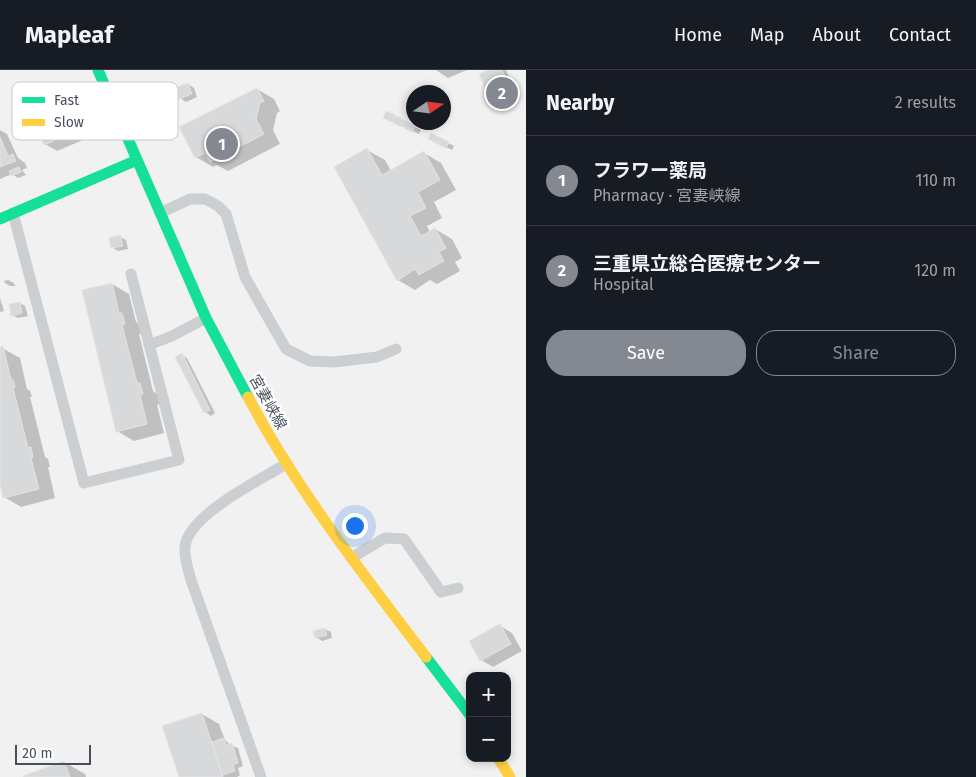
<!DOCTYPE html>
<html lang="en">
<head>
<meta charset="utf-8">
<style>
	body { margin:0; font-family:"Fira Sans","Noto Sans JP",sans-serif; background:#20242c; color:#f1f3f6 }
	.controls { position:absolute; right:15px; bottom:15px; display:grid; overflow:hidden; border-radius:10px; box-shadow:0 2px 8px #0003 }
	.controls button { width:45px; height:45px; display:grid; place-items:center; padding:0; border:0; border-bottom:1px solid #363941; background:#171b24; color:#f1f3f6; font:25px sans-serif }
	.compass { position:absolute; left:406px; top:15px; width:45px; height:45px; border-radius:50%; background:#171b24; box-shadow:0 2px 8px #0003; rotate:77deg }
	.scale { position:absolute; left:15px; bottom:12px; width:76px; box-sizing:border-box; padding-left:5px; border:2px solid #48505d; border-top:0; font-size:14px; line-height:18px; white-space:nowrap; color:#48505d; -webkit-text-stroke:4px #fff; paint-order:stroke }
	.you { position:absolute; left:354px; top:455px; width:18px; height:18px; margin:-12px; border:4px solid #fff; border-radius:50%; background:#1a73e8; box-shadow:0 0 0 8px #1a73e833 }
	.badge { display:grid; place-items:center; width:32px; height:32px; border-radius:50%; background:#838891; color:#fff; font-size:16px; font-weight:700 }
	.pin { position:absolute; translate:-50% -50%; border:2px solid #fff; box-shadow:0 1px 5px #0006 }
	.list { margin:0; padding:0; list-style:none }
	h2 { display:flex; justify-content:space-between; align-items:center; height:65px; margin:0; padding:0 20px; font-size:21px }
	h2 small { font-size:16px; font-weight:400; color:#9ea1a6 }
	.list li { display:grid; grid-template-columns:32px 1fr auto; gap:15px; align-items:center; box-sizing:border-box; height:90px; padding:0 20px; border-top:1px solid #363941 }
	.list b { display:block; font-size:19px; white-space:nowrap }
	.list p { margin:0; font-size:16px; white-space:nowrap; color:#9ea1a6 }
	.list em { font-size:16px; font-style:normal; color:#9ea1a6 }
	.actions { display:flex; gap:10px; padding:15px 20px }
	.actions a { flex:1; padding:11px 0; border:1px solid #838891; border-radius:20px; text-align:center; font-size:18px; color:#838891 }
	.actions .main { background:#838891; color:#fff }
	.map { position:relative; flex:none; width:526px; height:707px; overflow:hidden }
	header { display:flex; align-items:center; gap:30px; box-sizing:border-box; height:70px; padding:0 25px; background:#171b24; border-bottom:1px solid #363941 }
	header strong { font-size:24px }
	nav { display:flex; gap:28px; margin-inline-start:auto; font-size:18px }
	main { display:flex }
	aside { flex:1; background:#171b24 }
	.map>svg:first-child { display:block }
	.shadow { fill:#0003 }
	.building { fill:#d8d9db; stroke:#e2e3e4 }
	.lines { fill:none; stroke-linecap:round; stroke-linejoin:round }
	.lane { stroke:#cccfd2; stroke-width:11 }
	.fast { stroke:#16e098; stroke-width:11 }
	.slow { stroke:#ffcf43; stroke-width:11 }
	.labels { text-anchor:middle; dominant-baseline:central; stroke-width:4.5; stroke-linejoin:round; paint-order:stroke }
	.street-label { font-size:15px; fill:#48505d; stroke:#fff }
	.key { fill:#fff; stroke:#c8cace; stroke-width:1 }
	.key-label { font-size:14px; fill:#48505d }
</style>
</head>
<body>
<header>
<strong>Mapleaf</strong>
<nav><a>Home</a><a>Map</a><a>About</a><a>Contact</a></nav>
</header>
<main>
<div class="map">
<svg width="526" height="707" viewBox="0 0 526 707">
	<rect width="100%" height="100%" fill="#f1f1f1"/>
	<!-- shadow -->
	<path class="shadow" d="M436 0H467L448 8Z
		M491 0H506L511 12 492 20 486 17Z
		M188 14 194 18 197 27 186 32 180 28Z
		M257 19 274 29 280 41 277 43 273 60 280 74 228 101 217 95 213 97 196 87Z
		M55 23 67 30 83 70 57 81 45 74Z
		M395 47 421 60 419 64 391 51Z
		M0 60 7 64 18 88 25 93 27 98 22 100 26 105 18 108 12 104 0 109Z
		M435 72 448 73 454 76 452 80Z
		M367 80 385 90 391 101 424 83 441 93 456 120 434 132 442 148 427 156 430 162 435 159 452 169 462 188 455 192 460 201 437 214 430 210 415 220 398 210Z
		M120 167 126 170 128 179 118 181 112 177Z
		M8 210 14 213 15 216H10L5 213 4 211Z
		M112 214 129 224 136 252 139 254 141 264H139L153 321 157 324 159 334 157 335 164 363 134 371 117 361Z
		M0 228 4 241 0 242Z
		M20 233 25 236 28 246 18 248 12 245Z
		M0 278H2L20 288 27 319 30 321 32 327H30L45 387 48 389 50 397H48L55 428 21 437 4 427 0 410Z
		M182 285 187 288 215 343 211 346 205 342Z
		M500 556 512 563 522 581 493 597 481 590Z
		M325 559 331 562 332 568 322 571 316 567Z
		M202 644 219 654 225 670 230 675 238 678 243 696 238 698 240 705 237 707H180Z
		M64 692 85 704 86 707H25Z"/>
	<!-- building -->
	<path class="building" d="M488 0H502L506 9 485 18 479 4Z
		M188 13 192 24 179 29 175 18Z
		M257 18 264 31 260 33 256 49 264 64 210 92 205 83 195 88 179 57Z
		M55 22 72 63 44 75 27 34Z
		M386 41 396 45 392 52 383 48Z
		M397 46 405 51 402 57 393 53Z
		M406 51 415 56 412 62 404 58Z
		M431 63 449 72 446 78 428 69Z
		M0 67 8 86 13 84 16 91 0 97Z
		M367 78 382 105 424 81 440 110 418 122 426 138 410 146 421 166 435 158 446 178 439 182 444 191 419 205 415 199 397 211 334 97Z
		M19 97 21 102 11 106 9 101Z
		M120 165 123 176 111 178 109 168Z
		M112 213 119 243H122L125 254 122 255 137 313H140L143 324 140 325 147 354 116 362 82 220Z
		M20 232 22 243 11 246 9 234Z
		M3 276 11 310H13L15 317 13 318 28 378 31 377 33 387 31 388 39 419 3 428 0 415V277Z
		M182 283 210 340 204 343 175 287Z
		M500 554 511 574 480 591 469 571Z
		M325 558 327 565 315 568 313 561Z
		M202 643 223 707H179L162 656Z
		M223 668 226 675 232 673 238 693 233 694 235 701 222 705 212 672Z
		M64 691 70 707H24L23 706Z"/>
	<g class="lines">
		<!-- lane -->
		<path class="lane" d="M13 143 84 413 179 390 131 204
			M160 143 190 129H205L218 136 226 144 245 207 286 279 310 291 334 292 377 287 396 279
			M149 275 172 266 206 248
			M351 488 385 468 404 469 441 522 458 518
			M261 707 191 510C188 499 184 488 185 477 188 445 260 410 286 394"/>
		<!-- fast -->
		<path class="fast" d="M98 0 206 248 248 327
			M0 149 137 90
			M426 587 470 645"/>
		<!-- slow -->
		<path class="slow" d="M248 327C297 420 363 504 426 587
			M498 688 510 707"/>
	</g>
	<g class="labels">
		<!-- street labels -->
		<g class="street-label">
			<text transform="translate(268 332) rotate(61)">宮妻峡線</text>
		</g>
	</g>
	<!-- legend -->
	<rect x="12" y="12" width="166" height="58" rx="8" class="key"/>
	<rect x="22" y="27" width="23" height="6" fill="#16e098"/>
	<rect x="22" y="49" width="23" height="7" fill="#ffcf43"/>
	<g class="key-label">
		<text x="54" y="35">Fast</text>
		<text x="54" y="57">Slow</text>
	</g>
</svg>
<div class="controls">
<button>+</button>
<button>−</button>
</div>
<svg class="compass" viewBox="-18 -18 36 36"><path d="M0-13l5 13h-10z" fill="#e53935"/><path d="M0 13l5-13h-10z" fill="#9ea1a6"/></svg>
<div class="scale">20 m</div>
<div class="you"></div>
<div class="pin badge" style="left:222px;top:74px">1</div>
<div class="pin badge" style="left:502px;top:23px">2</div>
</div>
<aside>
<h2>Nearby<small>2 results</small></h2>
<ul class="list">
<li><span class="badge">1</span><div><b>フラワー薬局</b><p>Pharmacy · 宮妻峡線</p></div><em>110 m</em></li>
<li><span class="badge">2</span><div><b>三重県立総合医療センター</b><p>Hospital</p></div><em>120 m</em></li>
</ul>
<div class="actions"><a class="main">Save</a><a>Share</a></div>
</aside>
</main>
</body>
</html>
